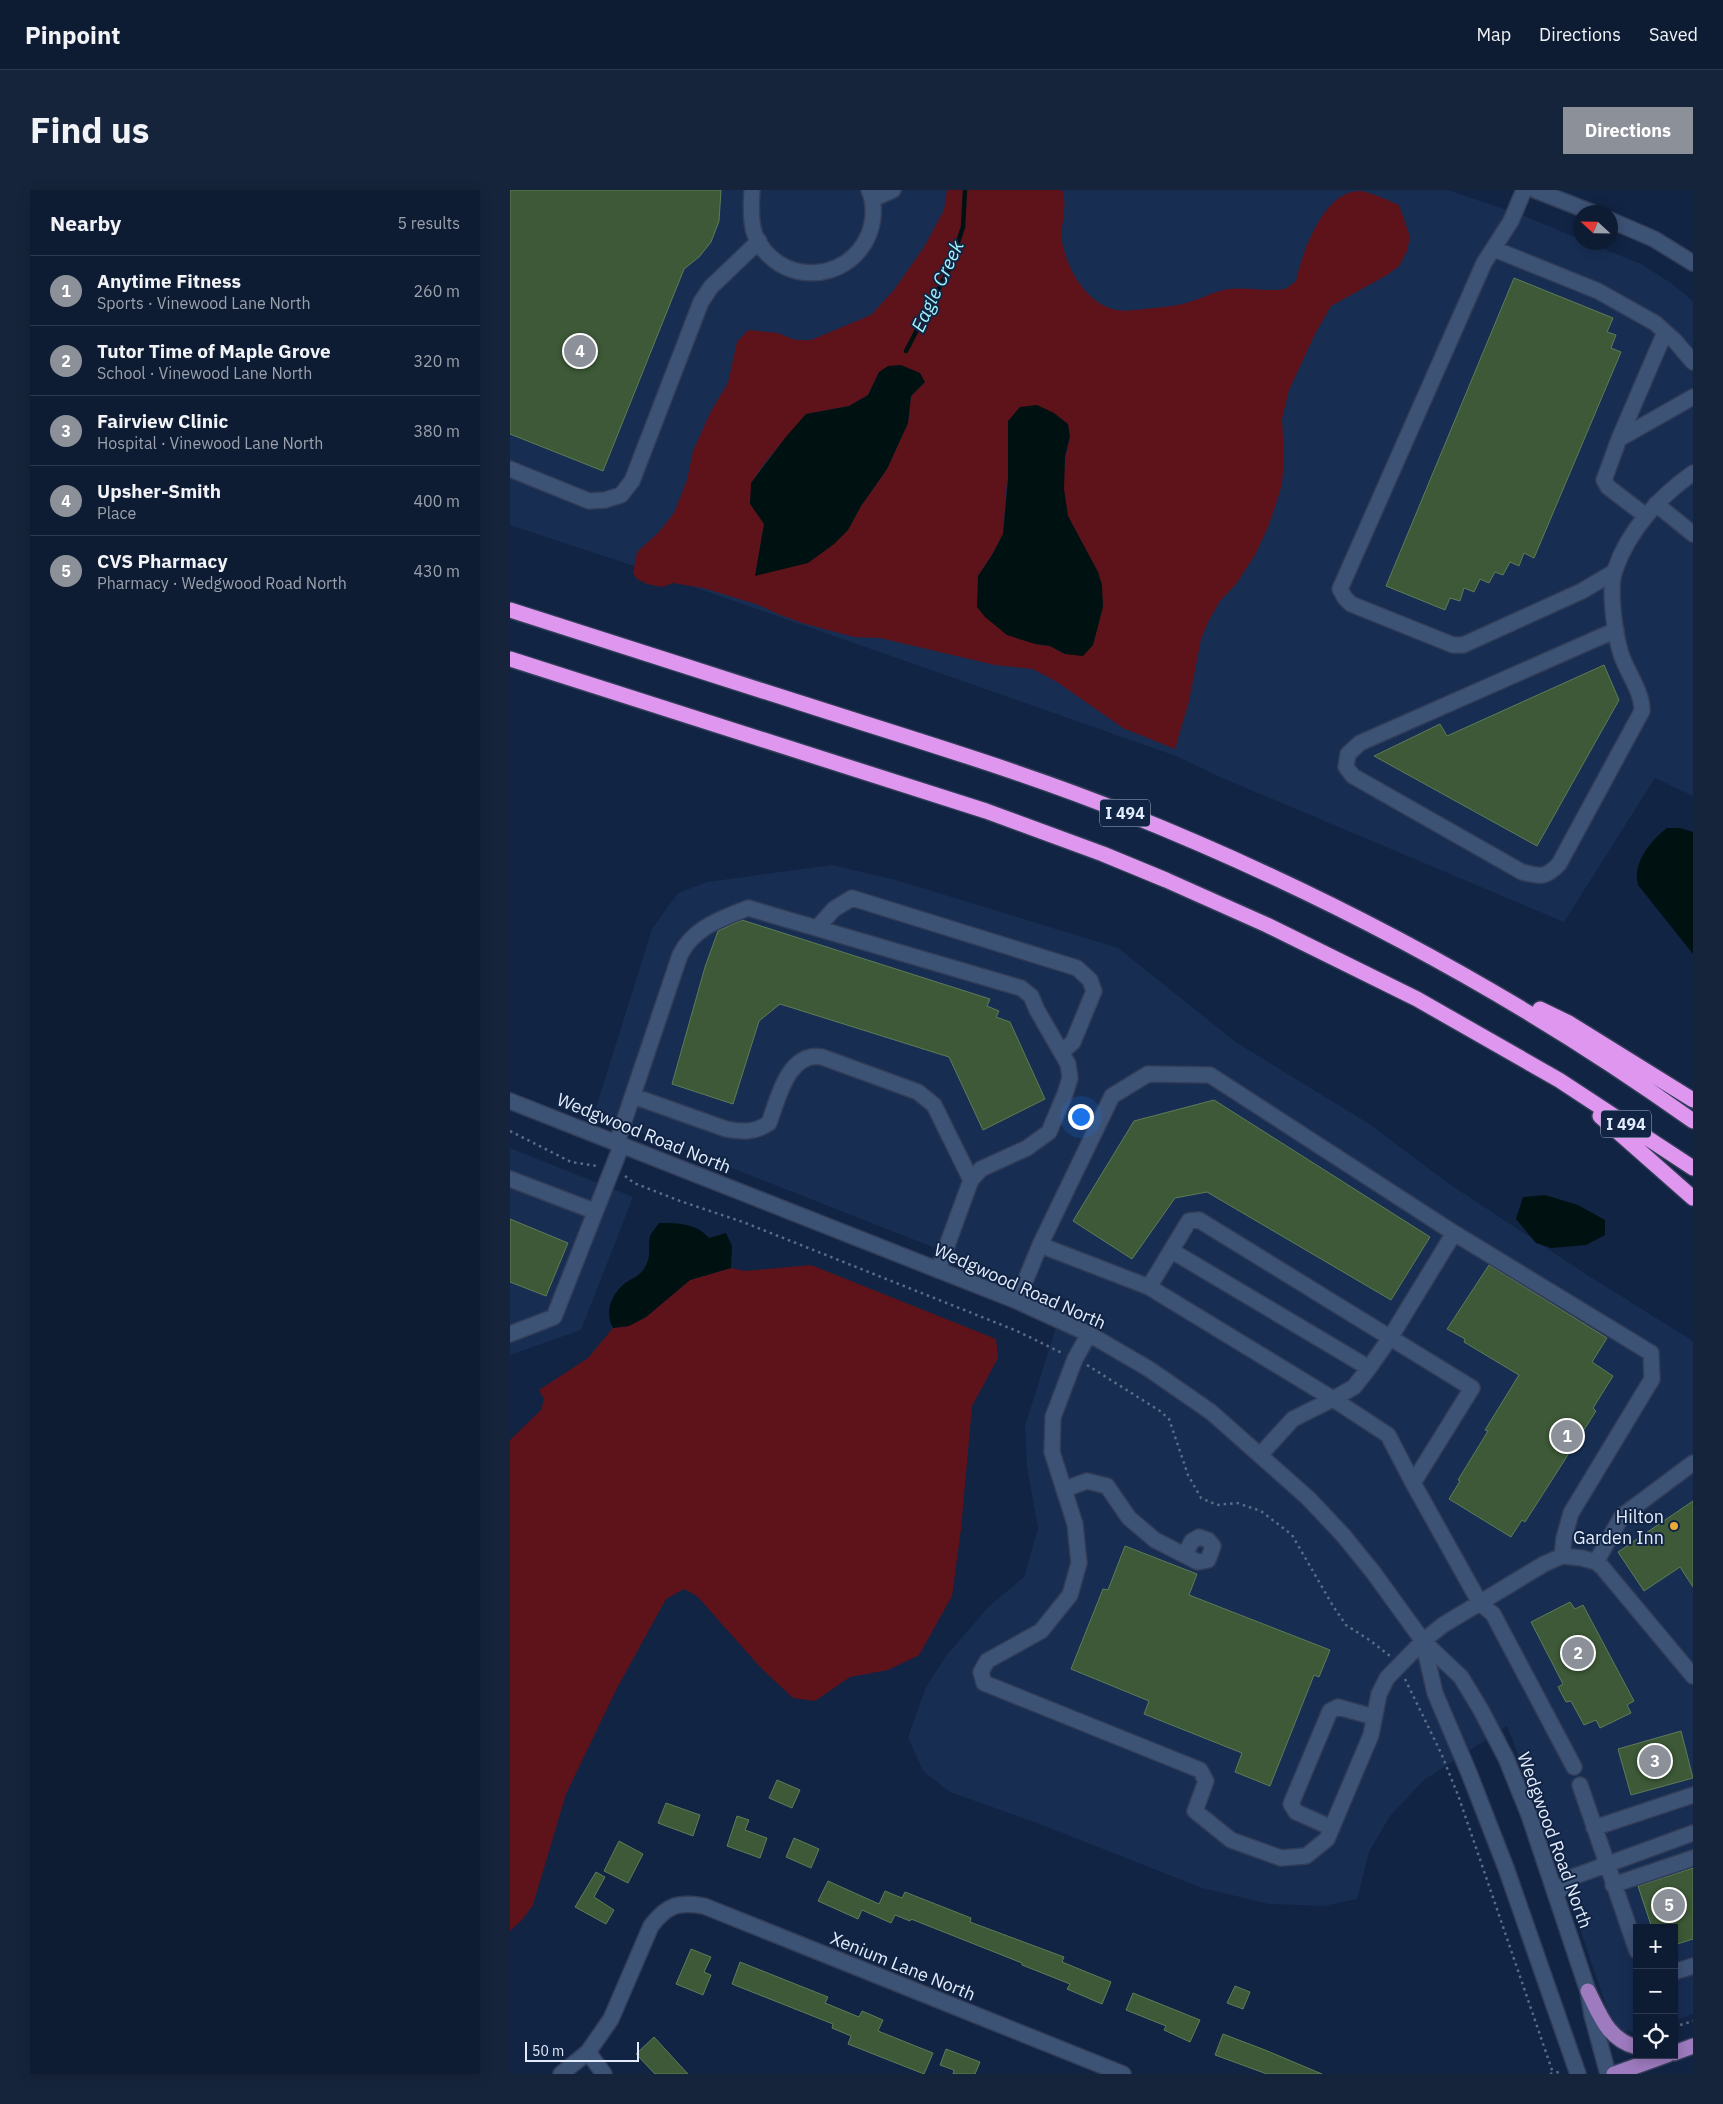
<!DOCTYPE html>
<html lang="en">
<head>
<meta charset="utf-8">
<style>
	body { margin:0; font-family:"IBM Plex Sans",sans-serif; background:#16243b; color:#f1f3f6 }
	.controls { position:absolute; right:15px; bottom:15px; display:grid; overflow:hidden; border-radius:0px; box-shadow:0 2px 12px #0003 }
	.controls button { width:45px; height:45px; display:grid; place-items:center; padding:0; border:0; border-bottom:1px solid #2d394e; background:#0d1b33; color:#f1f3f6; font:25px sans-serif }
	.compass { position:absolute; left:1063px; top:15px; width:45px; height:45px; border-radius:50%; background:#0d1b33; box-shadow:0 2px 12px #0003; rotate:292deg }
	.scale { position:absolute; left:15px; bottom:12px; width:114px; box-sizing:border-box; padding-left:5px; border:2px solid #e2ecfd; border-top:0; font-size:14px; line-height:18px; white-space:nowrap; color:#e2ecfd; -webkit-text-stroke:4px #112444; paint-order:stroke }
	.you { position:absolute; left:570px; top:926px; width:18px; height:18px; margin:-12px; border:4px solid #fff; border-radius:50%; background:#1a73e8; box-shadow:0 0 0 8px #1a73e833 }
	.badge { display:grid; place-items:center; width:32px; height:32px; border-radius:50%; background:#8c9099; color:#fff; font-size:16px; font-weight:700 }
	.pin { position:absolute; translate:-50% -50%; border:2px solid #fff; box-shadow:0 1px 5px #0006 }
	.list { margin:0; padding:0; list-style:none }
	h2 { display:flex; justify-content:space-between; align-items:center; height:65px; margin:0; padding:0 20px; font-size:21px }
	h2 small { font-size:16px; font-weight:400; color:#9aa1ac }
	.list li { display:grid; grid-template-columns:32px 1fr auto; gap:15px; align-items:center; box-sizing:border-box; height:70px; padding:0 20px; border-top:1px solid #2d394e }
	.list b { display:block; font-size:19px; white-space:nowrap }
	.list p { margin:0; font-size:16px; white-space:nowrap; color:#9aa1ac }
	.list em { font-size:16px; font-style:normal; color:#9aa1ac }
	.icon { flex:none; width:28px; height:28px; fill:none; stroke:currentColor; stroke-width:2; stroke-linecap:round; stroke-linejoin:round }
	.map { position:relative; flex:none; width:1183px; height:1884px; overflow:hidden; border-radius:0px }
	header { display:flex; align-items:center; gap:30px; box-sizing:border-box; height:70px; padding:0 25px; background:#0d1b33; border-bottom:1px solid #2d394e }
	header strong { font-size:24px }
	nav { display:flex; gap:28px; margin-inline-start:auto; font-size:18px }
	.intro { display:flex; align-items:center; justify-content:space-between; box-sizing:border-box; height:120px; padding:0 30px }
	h1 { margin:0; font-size:35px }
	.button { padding:12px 22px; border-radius:0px; background:#8c9099; color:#fff; font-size:18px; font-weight:700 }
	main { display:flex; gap:30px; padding:0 30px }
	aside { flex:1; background:#0d1b33; border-radius:0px; box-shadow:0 2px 12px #0003 }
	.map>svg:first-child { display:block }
	.built { fill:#172d52 }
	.green { fill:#5e131b; fill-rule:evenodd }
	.water { fill:#001112 }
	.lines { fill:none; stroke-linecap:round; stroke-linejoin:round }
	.stream { stroke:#001112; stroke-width:4.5 }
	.building { fill:#3d5937; stroke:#5e7c58 }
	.minor-casing { stroke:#323d58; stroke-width:18 }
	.major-casing { stroke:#323d58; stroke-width:18 }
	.highway-casing { stroke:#323d58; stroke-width:18 }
	.path { stroke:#5c6c87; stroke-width:2.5; stroke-dasharray:2.5 4; stroke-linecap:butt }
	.minor { stroke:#3d5376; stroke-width:15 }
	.major { stroke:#9e7bbf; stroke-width:15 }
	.highway { stroke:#de96ef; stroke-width:15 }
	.poi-dot { fill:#e7ac37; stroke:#112444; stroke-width:2 }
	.labels { text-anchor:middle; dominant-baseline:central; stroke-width:4; stroke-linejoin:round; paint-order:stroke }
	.shield { fill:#112444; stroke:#a3b0c6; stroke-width:1 }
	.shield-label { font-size:16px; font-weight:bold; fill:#e2ecfd }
	.street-label { font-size:18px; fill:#e2ecfd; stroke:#112444 }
	.poi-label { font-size:18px; fill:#e2ecfd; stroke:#112444; text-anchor:end }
	.water-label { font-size:19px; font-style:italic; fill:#a3f3f7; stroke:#112444 }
</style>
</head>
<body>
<header>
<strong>Pinpoint</strong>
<nav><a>Map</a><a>Directions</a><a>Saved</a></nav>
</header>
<div class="intro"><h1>Find us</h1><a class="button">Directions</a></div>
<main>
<aside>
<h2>Nearby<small>5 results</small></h2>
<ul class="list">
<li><span class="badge">1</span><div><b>Anytime Fitness</b><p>Sports · Vinewood Lane North</p></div><em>260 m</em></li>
<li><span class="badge">2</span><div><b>Tutor Time of Maple Grove</b><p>School · Vinewood Lane North</p></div><em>320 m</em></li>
<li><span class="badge">3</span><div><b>Fairview Clinic</b><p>Hospital · Vinewood Lane North</p></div><em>380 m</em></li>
<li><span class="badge">4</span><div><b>Upsher-Smith</b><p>Place</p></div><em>400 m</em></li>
<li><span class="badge">5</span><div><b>CVS Pharmacy</b><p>Pharmacy · Wedgwood Road North</p></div><em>430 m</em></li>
</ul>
</aside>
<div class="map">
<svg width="1183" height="1884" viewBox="0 0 1183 1884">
	<rect width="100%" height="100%" fill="#112444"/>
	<!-- built -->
	<path class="built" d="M0 0H938L1014 26 1070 49V52L1079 53 1131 74 1161 93 1183 111V606L1145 588 1054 732 710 587 666 566 133 379 0 335Z
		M322 675 386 690 608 758 727 853 858 933 938 993 1071 1081 1183 1151V1824L1164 1831V1738H1127V1842L1111 1841 1101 1830 1026 1610 997 1536 914 1590 880 1626 859 1662 847 1709 814 1716 759 1714 692 1698 527 1633 440 1602 413 1581 398 1547 416 1497 436 1466 479 1416 514 1387 528 1338 517 1277 515 1236 555 1109 84 924 142 739 168 703 197 692Z
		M0 958 123 1007 71 1140 0 1165Z"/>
	<!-- green -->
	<path class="green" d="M437 0H552C559 18 548 38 553 56 559 83 578 114 606 120 618 122 632 119 644 118 658 117 672 115 685 110 693 108 701 103 710 101 729 94 765 104 777 98 780 96 783 93 786 91 792 62 814 1 849 1 859 1 879 11 889 15L900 47 897 61 889 76 877 85 821 116 805 144 779 200 772 229 774 266 772 294 766 314 758 337 745 365 726 394 710 411 699 430 691 449 679 511 665 559 613 538 547 492 523 479 485 475 370 448 344 447 292 433 268 424 249 415 193 398 163 393 152 397 137 394 127 389 123 383 127 362 148 343 164 323 177 290 183 261 201 221 218 193 227 152 238 140 268 143 285 150H301L361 125 384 100 414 57 434 20ZM369 182 415 192 401 206 398 233 377 279 351 316 338 340 245 386 254 334 241 293 257 270 296 224 339 216 358 205ZM560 246C554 271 550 301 558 326 566 350 584 370 592 395L555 464 540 456 525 454 468 386 482 365 493 344 499 263Z
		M301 1075 486 1149 488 1168 462 1216 451 1339 442 1406 409 1465 378 1480 340 1487 305 1511 283 1508 251 1478 187 1406 174 1399 156 1409 107 1498 56 1604 23 1715 11 1731 0 1741V1250L31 1220 34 1209 29 1200 78 1168 103 1138 119 1136 136 1127 180 1090 221 1078 235 1081Z"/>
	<!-- water -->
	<path class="water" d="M391 175 410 183 415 192 401 206 398 233 377 279 351 316 338 340 324 354 298 373 245 386 254 334 240 314 241 293 275 248 296 224 339 216 358 205 369 182 378 176Z
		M527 215 544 223 558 234 560 246 555 267 554 299 558 326 588 382 592 395 593 417 583 455 573 466 555 464 540 456 525 454 497 445 475 427 467 417 468 386 482 365 493 344 498 289V231L510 217Z
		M1157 638H1170L1183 642V764L1128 695C1122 674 1140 651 1157 638Z
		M1035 1005 1068 1015 1095 1030V1045L1076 1055 1041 1058 1026 1053 1006 1029 1013 1007Z
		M149 1033C168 1033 186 1033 199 1048L216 1043 222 1056 221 1078 180 1090 136 1127 119 1136 103 1138C95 1124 100 1107 112 1096 121 1087 131 1088 137 1073 141 1064 138 1055 140 1046 142 1042 146 1037 149 1033Z"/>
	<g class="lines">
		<!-- stream -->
		<path class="stream" d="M396 161 439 79 453 37 455 0"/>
	</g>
	<!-- building -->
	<path class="building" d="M0 0H211L209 31 201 52 189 67 174 79 93 281 0 244Z
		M1004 88 1103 128 1097 142 1106 145 1101 158 1111 162 1024 368 1014 363 1009 376 1000 372 993 385 985 382 979 393 970 389 964 402 954 398 950 411 940 408 935 420 876 396Z
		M1094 475 1109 510 1027 656 864 566 930 534 937 546Z
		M232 730 480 809 477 816 489 821 486 827 500 832 535 909 473 940 439 867 270 814 249 831 223 914 162 894 195 777 208 741Z
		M704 910 920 1047 881 1110 697 1002 665 1008 622 1069 563 1031 624 931Z
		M0 1029 58 1053 36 1106 0 1092Z
		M979 1075 1097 1148 1082 1172 1103 1186 1083 1218 1086 1221 1015 1332 1012 1330 1001 1347 939 1309 950 1291 948 1290 978 1241 975 1240 1009 1185 954 1152 955 1149 937 1139Z
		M1183 1311V1397L1170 1377 1134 1401 1108 1362Z
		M615 1356 687 1384 679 1405 820 1460 809 1487 804 1485 760 1596 725 1582 732 1563 634 1524 639 1511 561 1479 593 1399 598 1400Z
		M1060 1412 1065 1419 1073 1415 1124 1511 1117 1515 1121 1523 1090 1538 1086 1530 1074 1535 1061 1511 1056 1512 1048 1497 1053 1494 1021 1432Z
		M1171 1541 1183 1588 1121 1605 1108 1559Z
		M267 1590 290 1600 282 1618 259 1608Z
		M156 1613 190 1625 183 1646 148 1633Z
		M227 1626 239 1630 235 1640 257 1648 250 1668 217 1656Z
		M284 1648 309 1659 301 1678 276 1667Z
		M109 1651 133 1664 118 1693 94 1681Z
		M1183 1678V1749L1164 1755V1738H1142L1128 1696Z
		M86 1682 95 1687 84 1707 104 1720 96 1734 65 1717Z
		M318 1691 369 1714 375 1701 392 1708 395 1702 461 1728 460 1732 554 1767 552 1772 601 1792 592 1814 557 1799 560 1794 512 1775V1773L401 1729 400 1731 385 1725 381 1733 352 1720 348 1729 308 1711Z
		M181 1759 201 1767 194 1782 201 1785 193 1805 166 1794Z
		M230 1772 318 1807 315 1813 349 1827 352 1821 373 1830 368 1841 423 1863 414 1884 338 1854 341 1846 322 1838 323 1834 222 1794Z
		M725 1796 740 1802 733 1819 717 1813Z
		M623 1803 690 1830 680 1852 654 1840 656 1836 616 1820Z
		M713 1844 755 1860 812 1884H757L705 1865Z
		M144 1847 178 1884H145L126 1864Z
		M436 1859 470 1872 465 1884H443L444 1880 430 1875Z"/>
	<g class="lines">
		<defs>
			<path id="minor" d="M242 0C241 14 240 32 245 45 267 96 338 95 359 44 364 30 365 14 359 0
				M1014 0 1001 31 974 73 830 399 835 408 841 414 943 455H953L1072 401 1104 382
				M1025 0 1081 22
				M363 9 383 0
				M1100 30 1144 49 1183 73
				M984 59 1088 101 1145 133 1165 151 1183 172
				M1109 249 1155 142
				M0 279 79 311 95 310 111 305 122 291 191 112 201 97 249 51
				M1146 314 1183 344
				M1136 326 1098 297 1094 290 1109 249 1183 207
				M1106 440 850 553 838 564 836 577 843 586 1012 682C1030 687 1036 688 1049 674L1132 521C1132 500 1117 483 1111 464 1105 445 1098 398 1105 380 1118 341 1149 307 1183 283
				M307 738 324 719 342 708 567 778 580 790 584 801 563 852 552 862
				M123 906 216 939C232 942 245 943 259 933 268 909 278 861 312 867L408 902 424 915 461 990
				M0 911 507 1111 579 1144 639 1179 701 1222 798 1308 833 1345 863 1382 913 1451 951 1487 971 1520 996 1568 1019 1625 1078 1801 1082 1825 1098 1884
				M107 952 170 765C184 737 211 729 238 718L511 798 521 806 527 820 558 874 560 888 555 904 539 942 517 958 471 979 461 990 428 1080
				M0 989 84 1021
				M530 1055 639 1097 823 1209 844 1197 859 1178 880 1148 944 1043 1141 1163 1142 1189 1061 1323 1054 1348 1052 1366
				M662 1061 859 1178
				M639 1097 679 1031 689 1030 962 1198 903 1293
				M507 1111 530 1055 602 906 638 884 700 885 944 1043
				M0 1144 44 1127 112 954
				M579 1144 565 1169 543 1227 542 1262 565 1334 569 1373 560 1405 531 1441 477 1471 471 1482 474 1493 690 1580 696 1591 685 1621 721 1650 771 1668 796 1666 817 1649 861 1545 869 1504 877 1488 913 1451 933 1435 1034 1374 1052 1366 1072 1368 1086 1372 1092 1377 1183 1486
				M750 1265 783 1229 823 1209 878 1245 903 1293 970 1413 983 1424 1064 1577
				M555 1299 577 1291 597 1296 619 1328 645 1350 688 1372 698 1370 703 1356 698 1350 689 1347 682 1351 675 1364
				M1086 1372 1112 1326 1183 1273
				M913 1451 925 1503 959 1583 996 1678 1068 1884
				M1070 1595 1127 1761
				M822 1638 786 1622 781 1614 820 1521 828 1517 864 1527
				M1084 1638 1183 1605
				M1103 1695 1183 1668
				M1046 1705 1060 1688 1183 1643
				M1164 1782 1183 1776
				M78 1862 94 1884
				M51 1884 78 1862 101 1829 141 1736C157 1715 169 1711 194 1716L613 1884"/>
			<path id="major" d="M1078 1801C1090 1825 1098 1850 1127 1857
				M1164 1863 1183 1856
				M1104 1884 1157 1865"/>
			<path id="highway" d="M0 420C116 457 231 494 347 531 438 560 529 588 618 624 817 704 1008 806 1183 931
				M0 469 476 621 593 664 656 690 757 735 907 809 1049 890 1183 978
				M1030 819 1059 833 1183 910
				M1090 926 1183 1008"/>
		</defs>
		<!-- minor casing -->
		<use href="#minor" class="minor-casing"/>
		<!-- major casing -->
		<use href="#major" class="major-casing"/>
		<!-- highway casing -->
		<use href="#highway" class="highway-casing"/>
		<!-- path -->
		<path class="path" d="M0 941 61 972 87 976
			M115 986 124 993 170 1011 233 1032 507 1141 552 1163
			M577 1175 650 1221 659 1229 678 1285 691 1308 707 1315 727 1313 751 1321 782 1345 823 1416 836 1435 861 1451 880 1466
			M895 1489 931 1563 948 1605 1043 1883
			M1164 1837 1183 1831
			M1040 1884 1049 1882"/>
		<!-- minor -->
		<use href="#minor" class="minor"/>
		<!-- major -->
		<use href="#major" class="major"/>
		<!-- highway -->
		<use href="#highway" class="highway"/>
	</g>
	<!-- markers -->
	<circle class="poi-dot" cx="1164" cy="1336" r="5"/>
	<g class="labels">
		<!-- shield labels -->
		<g class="shield">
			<rect x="590" y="609.5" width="50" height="27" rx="4"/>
			<rect x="1091" y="920.5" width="50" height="27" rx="4"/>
		</g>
		<g class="shield-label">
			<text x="615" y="623">I 494</text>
			<text x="1116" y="934">I 494</text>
		</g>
		<!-- street labels -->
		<g class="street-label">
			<text transform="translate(134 943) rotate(22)">Wedgwood Road North</text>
			<text transform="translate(510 1096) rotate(24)">Wedgwood Road North</text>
			<text transform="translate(1045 1650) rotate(70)">Wedgwood Road North</text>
			<text transform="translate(393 1776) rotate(22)">Xenium Lane North</text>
		</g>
		<!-- poi labels -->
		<g class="poi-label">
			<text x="1154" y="1326">Hilton<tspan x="1154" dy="21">Garden Inn</tspan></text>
		</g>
		<!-- water labels -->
		<g class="water-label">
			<text transform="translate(427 96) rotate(-65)">Eagle Creek</text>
		</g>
	</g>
</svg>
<div class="controls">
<button>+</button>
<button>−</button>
<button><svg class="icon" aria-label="locate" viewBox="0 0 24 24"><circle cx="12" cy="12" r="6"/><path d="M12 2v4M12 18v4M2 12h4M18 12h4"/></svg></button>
</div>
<svg class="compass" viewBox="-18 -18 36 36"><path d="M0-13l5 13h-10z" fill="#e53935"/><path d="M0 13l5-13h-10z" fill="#9aa1ac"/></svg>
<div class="scale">50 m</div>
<div class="you"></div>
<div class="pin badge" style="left:1057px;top:1246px">1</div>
<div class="pin badge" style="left:1068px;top:1463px">2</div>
<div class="pin badge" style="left:1145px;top:1571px">3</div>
<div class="pin badge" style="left:70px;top:161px">4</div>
<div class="pin badge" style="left:1159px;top:1715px">5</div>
</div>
</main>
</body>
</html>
